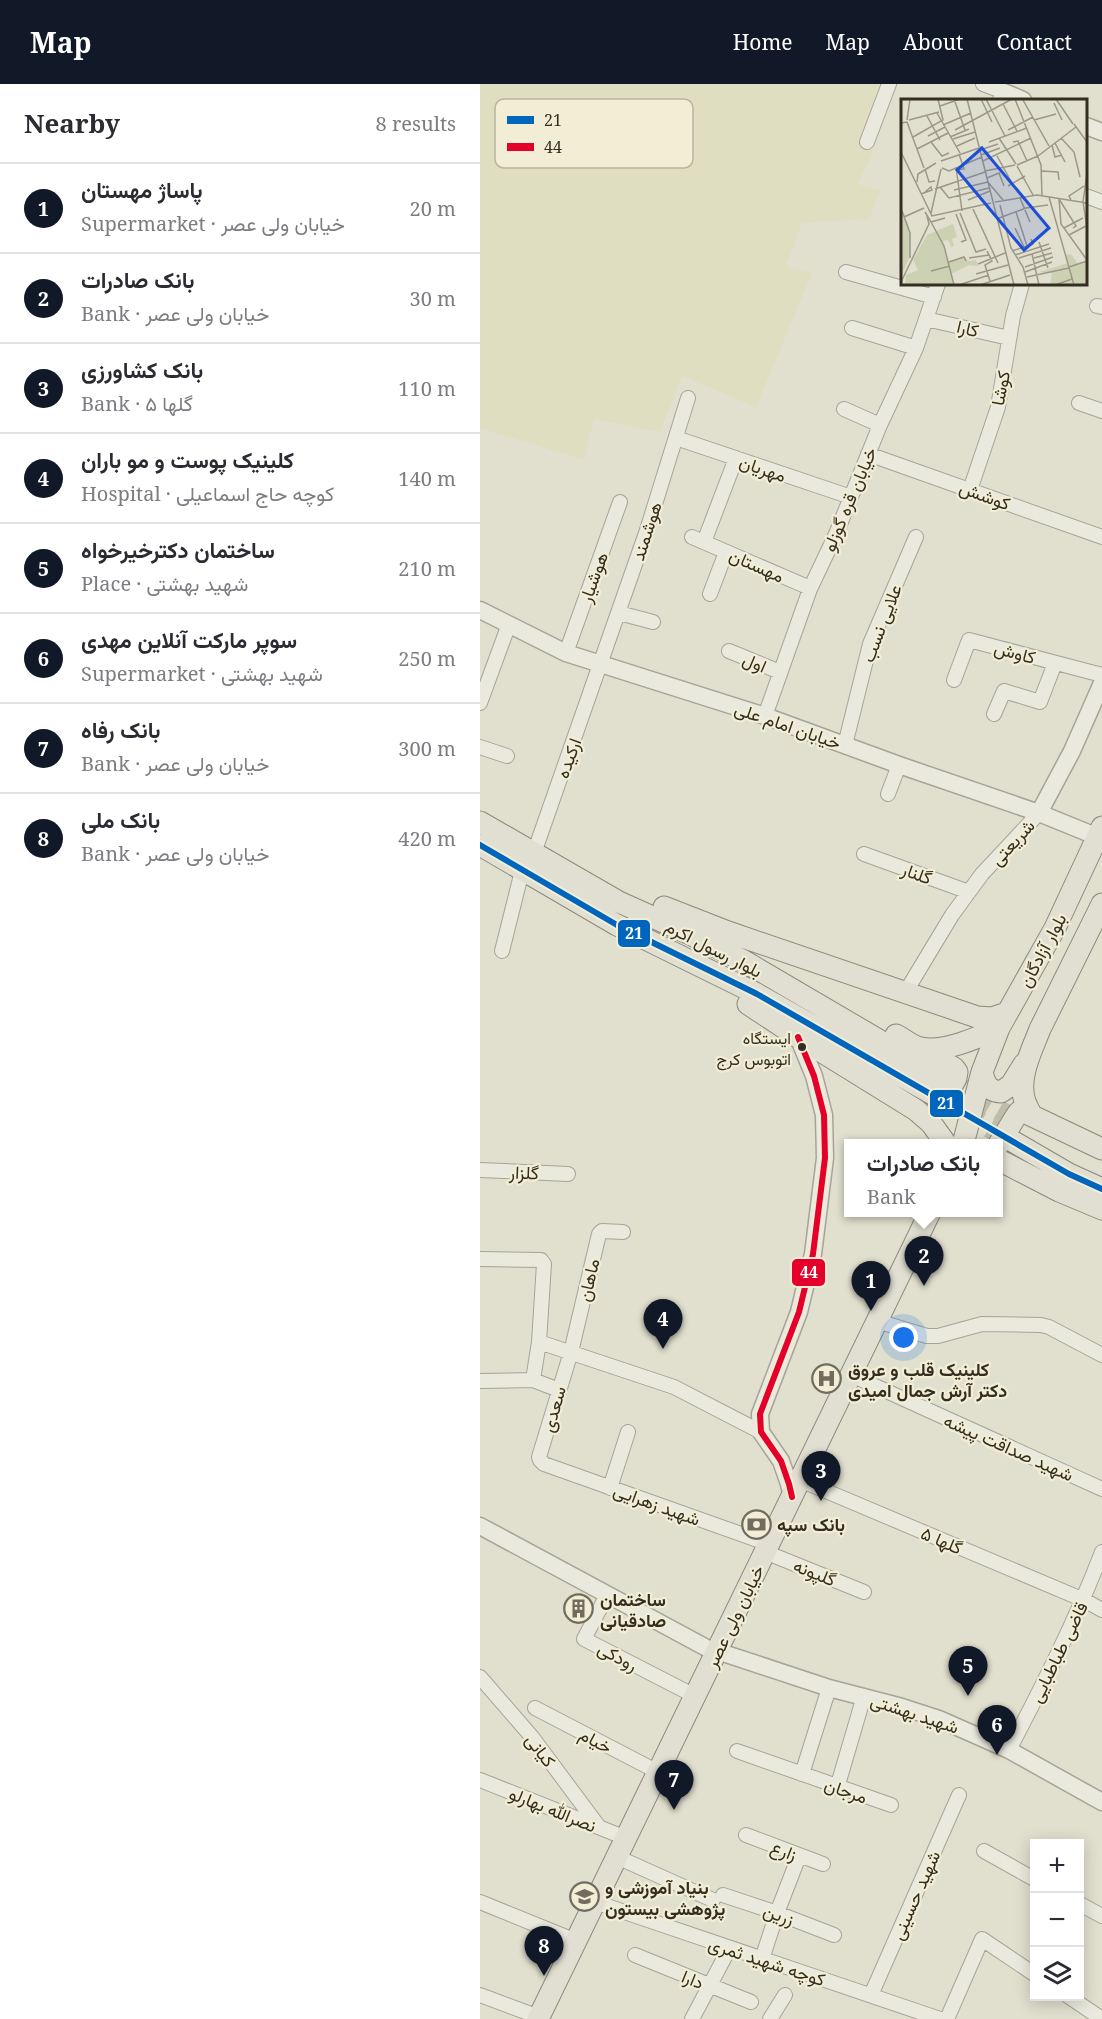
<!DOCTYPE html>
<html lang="en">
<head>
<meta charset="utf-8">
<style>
	body { margin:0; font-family:"Noto Serif",Vazirmatn,serif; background:#f7f7f7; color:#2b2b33 }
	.controls { position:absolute; right:18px; bottom:18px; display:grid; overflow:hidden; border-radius:0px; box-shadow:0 3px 15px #0003 }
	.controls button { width:54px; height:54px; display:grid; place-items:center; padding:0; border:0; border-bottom:2px solid #e1e1e2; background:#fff; color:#2b2b33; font:30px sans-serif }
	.you { position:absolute; left:424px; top:1254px; width:21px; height:21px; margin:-15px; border:4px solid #fff; border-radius:50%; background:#1a73e8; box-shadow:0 0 0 9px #1a73e833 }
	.badge { display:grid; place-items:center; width:39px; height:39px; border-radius:50%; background:#111827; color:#fff; font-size:20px; font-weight:700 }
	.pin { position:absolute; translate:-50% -50px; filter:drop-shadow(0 2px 3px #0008) }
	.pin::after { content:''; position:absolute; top:32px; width:21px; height:18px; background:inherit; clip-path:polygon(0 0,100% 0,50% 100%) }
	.popup { position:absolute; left:364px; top:1055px; width:159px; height:78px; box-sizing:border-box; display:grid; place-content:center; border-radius:0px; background:#fff; filter:drop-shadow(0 2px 4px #0005); font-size:20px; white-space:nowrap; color:#7c7c81 }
	.popup b { font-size:22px; color:#2b2b33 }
	.popup::after { content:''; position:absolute; left:50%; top:100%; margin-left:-12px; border:12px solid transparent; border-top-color:#fff }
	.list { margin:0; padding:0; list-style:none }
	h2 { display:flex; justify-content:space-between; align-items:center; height:78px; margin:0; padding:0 24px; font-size:26px }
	h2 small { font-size:20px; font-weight:400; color:#7c7c81 }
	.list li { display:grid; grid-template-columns:39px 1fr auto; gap:18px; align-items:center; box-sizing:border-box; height:90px; padding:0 24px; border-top:2px solid #e1e1e2 }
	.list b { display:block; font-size:22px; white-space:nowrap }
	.list p { margin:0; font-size:20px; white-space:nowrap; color:#7c7c81 }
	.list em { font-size:20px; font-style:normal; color:#7c7c81 }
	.icon { flex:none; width:33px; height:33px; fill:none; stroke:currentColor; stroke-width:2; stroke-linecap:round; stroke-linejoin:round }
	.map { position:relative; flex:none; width:622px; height:1935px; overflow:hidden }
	header { display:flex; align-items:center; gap:36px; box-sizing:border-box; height:84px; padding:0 30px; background:#111827; color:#fff }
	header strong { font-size:28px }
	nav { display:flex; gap:33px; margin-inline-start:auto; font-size:21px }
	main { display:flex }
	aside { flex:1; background:#fff }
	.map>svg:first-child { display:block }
	.farmland { fill:#dfdec0 }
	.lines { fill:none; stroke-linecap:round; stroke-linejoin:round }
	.primary-tunnel { stroke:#bfbcab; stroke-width:21; stroke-dasharray:21 10; stroke-linecap:butt }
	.minor-casing { stroke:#a7a497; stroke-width:16 }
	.tertiary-casing { stroke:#a7a497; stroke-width:19 }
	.primary-casing { stroke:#8c897d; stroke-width:23 }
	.minor { stroke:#eae9de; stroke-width:14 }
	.tertiary { stroke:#eae9de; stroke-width:16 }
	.primary { stroke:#e1dfd1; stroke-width:21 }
	.bus-1-casing { stroke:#f2eed5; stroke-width:10 }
	.bus-2-casing { stroke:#f2eed5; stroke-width:10 }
	.bus-1 { stroke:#0065bd; stroke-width:6 }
	.bus-2 { stroke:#e4002b; stroke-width:6 }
	.bus-dot { fill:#352e20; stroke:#f2eed5; stroke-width:2 }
	.labels { text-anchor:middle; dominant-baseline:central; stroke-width:4.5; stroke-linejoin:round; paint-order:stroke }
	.bus-label { font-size:16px; fill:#352e20; stroke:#f2eed5; text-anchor:end }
	.street-label { font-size:18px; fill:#352e20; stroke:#f2eed5 }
	.poi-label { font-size:18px; font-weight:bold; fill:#352e20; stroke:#f2eed5; text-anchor:start }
	.inset-road { fill:none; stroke:#9c9888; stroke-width:1.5 }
	.view { fill:#1d4ed8; fill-opacity:0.15; stroke:#1d4ed8; stroke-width:3 }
	.inset-edge { fill:none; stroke:#352e20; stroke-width:3 }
	.key { fill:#f2eed5; stroke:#b9b49f; stroke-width:1.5 }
	.key-label { font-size:16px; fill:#352e20 }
	.line-badge { stroke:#f2eed5; stroke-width:2 }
	.badge-label { font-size:16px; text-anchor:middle; font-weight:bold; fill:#fff }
</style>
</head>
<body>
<header>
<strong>Map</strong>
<nav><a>Home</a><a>Map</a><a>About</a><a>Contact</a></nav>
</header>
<main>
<aside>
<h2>Nearby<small>8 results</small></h2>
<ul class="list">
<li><span class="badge">1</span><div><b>پاساژ مهستان</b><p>Supermarket · خیابان ولی عصر</p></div><em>20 m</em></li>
<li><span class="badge">2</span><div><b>بانک صادرات</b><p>Bank · خیابان ولی عصر</p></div><em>30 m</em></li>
<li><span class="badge">3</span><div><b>بانک کشاورزی</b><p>Bank · گلها ۵</p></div><em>110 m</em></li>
<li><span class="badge">4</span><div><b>کلینیک پوست و مو باران</b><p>Hospital · کوچه حاج اسماعیلی</p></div><em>140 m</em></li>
<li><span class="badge">5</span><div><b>ساختمان دکترخیرخواه</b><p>Place · شهید بهشتی</p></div><em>210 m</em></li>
<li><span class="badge">6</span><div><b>سوپر مارکت آنلاین مهدی</b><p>Supermarket · شهید بهشتی</p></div><em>250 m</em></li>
<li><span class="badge">7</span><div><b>بانک رفاه</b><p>Bank · خیابان ولی عصر</p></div><em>300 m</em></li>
<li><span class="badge">8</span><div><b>بانک ملی</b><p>Bank · خیابان ولی عصر</p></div><em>420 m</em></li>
</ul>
</aside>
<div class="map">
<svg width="622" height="1935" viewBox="0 0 622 1935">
	<rect width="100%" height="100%" fill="#e1dfce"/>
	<!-- farmland -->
	<path class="farmland" d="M0 0H399L382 47 393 69 377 100 400 107 389 135 322 139 306 182 332 189 276 323 202 292 180 348 114 335 104 376 0 344Z"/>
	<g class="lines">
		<!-- primary-tunnel -->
		<path class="primary-tunnel" d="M465 995 542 1040
			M456 1012 534 1058"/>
		<defs>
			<path id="minor" d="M503 0 524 8 520 16
				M387 58 409 0
				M606 112 622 118
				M366 188 454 213
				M617 222 622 223
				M446 235 529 254
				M372 244 436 264
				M599 319 622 327
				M364 325 400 341
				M196 354 371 413
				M388 370 622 453
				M490 406 518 323 533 232 542 200
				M212 453 330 504
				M224 458 256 374
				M230 510 246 468
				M139 529 173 538
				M249 567 300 588
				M86 569 140 418
				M474 596 489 556 622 591
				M0 619 29 540
				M514 630 524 607 560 618 575 579
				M285 632 330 505 356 450 400 341 436 264 458 200
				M365 661 390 560 436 453
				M0 663 27 672
				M408 710 419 681
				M54 769 167 446 208 314
				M384 770 489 808
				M22 867 42 787
				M425 909 472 831 502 790 559 729
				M0 1086 88 1090
				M143 1148 122 1147 119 1150 91 1268 59 1373 60 1376 64 1380 289 1460
				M0 1175 61 1176 64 1180 59 1258 53 1296
				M397 1237 447 1252H458L502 1240 561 1241 569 1243 622 1271
				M59 1258 194 1303 281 1348
				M371 1291 622 1405
				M0 1297 53 1296 79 1306
				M320 1396 604 1516 622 1526
				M130 1404 148 1348
				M285 1468 384 1508
				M127 1511 104 1555 215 1612
				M0 1593 52 1653 119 1743
				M55 1624 178 1688
				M529 1666C563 1601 596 1536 622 1468
				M257 1667 411 1721
				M322 1690 349 1604
				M0 1696 146 1754
				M357 1704 384 1612
				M266 1751 343 1780
				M504 1767 554 1795
				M137 1773 233 1816
				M243 1811 297 1829 354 1851
				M0 1818 96 1857
				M115 1818 460 1935
				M600 1820 622 1832
				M155 1871 271 1918
				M282 1875 297 1829 319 1772
				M0 1911 59 1933
				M391 1911 479 1711
				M588 1912 622 1935
				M212 1935 249 1865
				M290 1935 305 1911
				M467 1935 502 1855 554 1890"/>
			<path id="tertiary" d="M524 8 543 16
				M606 42 622 48
				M0 526 86 569 285 632 419 681 559 729 618 753
				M559 729 592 667 622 599
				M312 1413 309 1400 301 1377 281 1348 280 1330 319 1228 333 1170 345 1074 344 1031 334 992 318 953
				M0 1442 236 1569
				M237 1567 349 1604 422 1623 459 1635 529 1666 622 1718"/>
			<path id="primary" d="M0 738 139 818 208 849 264 877 465 995
				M0 761 137 841 277 910 456 1012
				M184 823 248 848 497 933 512 934 527 929
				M268 920 318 953 436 1026 451 1039 466 1060
				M416 951C424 955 433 963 441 964 464 969 499 953 519 944
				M444 966 474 984 477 988 476 994 467 1010
				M502 988C505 1000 508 1007 521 1008L531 1001 544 980
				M551 1030C547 1023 543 1015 543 1007 541 987 553 963 560 945L622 820
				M534 1058 589 1090 622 1105
				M483 1060 502 988 519 944 575 844 622 743
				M519 1060 536 1032 539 1028H544L622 1065
				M519 1076 579 1107 622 1125
				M58 1935 450 1128"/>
		</defs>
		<!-- minor casing -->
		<use href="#minor" class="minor-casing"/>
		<!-- tertiary casing -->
		<use href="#tertiary" class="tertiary-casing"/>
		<!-- primary casing -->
		<use href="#primary" class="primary-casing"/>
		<!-- minor -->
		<use href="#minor" class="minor"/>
		<!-- tertiary -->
		<use href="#tertiary" class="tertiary"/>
		<!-- primary -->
		<use href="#primary" class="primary"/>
		<defs>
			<path id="bus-1" d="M0 761 137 841 277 910 589 1090 622 1105"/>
			<path id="bus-2" d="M312 1413 309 1400 301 1377 281 1348 280 1330 319 1228 333 1170 345 1074 344 1031 334 992 318 953"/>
		</defs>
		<!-- bus-1 casing -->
		<use href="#bus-1" class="bus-1-casing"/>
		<!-- bus-2 casing -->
		<use href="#bus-2" class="bus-2-casing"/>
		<!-- bus-1 -->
		<use href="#bus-1" class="bus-1"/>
		<!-- bus-2 -->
		<use href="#bus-2" class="bus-2"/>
	</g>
	<!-- icons -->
	<defs>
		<symbol id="hospital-ring" viewBox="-11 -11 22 22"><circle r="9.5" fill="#f2eed5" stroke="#716c5d" stroke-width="1.5"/><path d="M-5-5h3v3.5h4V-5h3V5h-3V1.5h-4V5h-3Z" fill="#716c5d"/></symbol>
		<symbol id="bank-ring" viewBox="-11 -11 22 22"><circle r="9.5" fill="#f2eed5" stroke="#716c5d" stroke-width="1.5"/><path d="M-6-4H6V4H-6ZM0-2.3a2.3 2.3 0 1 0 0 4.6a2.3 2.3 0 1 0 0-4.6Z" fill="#716c5d"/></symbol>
		<symbol id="building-ring" viewBox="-11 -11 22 22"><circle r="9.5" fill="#f2eed5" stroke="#716c5d" stroke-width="1.5"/><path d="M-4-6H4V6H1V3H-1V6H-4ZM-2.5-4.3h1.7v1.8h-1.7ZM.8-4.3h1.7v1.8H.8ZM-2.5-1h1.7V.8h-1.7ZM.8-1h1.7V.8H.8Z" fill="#716c5d"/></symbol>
		<symbol id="school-ring" viewBox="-11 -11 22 22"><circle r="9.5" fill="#f2eed5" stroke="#716c5d" stroke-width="1.5"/><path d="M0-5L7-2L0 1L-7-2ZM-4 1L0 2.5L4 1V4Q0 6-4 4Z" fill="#716c5d"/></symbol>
	</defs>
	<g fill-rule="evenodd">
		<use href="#hospital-ring" x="330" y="1278" width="33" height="33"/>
		<use href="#bank-ring" x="260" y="1424" width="33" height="33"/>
		<use href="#building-ring" x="82" y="1508" width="33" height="33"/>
		<use href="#school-ring" x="88" y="1796" width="33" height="33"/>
	</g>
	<!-- markers -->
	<circle class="bus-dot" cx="322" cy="963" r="5"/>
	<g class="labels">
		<!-- bus labels -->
		<g class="bus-label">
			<text x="311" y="954">ایستگاه<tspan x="311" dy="21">اتوبوس کرج</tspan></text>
		</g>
		<!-- street labels -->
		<g class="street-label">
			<text transform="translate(488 244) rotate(13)">کارا</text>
			<text transform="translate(520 304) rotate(-79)">کوشا</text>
			<text transform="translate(283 384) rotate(19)">مهریان</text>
			<text transform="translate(505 411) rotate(20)">کوشش</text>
			<text transform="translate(369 415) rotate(-67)">خیابان قره گوزلو</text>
			<text transform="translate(166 447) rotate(-72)">هوشمند</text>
			<text transform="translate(277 481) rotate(24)">مهستان</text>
			<text transform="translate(113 493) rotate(-70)">هوشیار</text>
			<text transform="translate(401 539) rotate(-69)">علایی نسب</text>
			<text transform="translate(535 568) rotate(15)">کاوش</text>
			<text transform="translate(275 578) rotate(23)">اول</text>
			<text transform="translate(308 641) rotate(19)">خیابان امام علی</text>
			<text transform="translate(88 674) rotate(-70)">ارکیده</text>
			<text transform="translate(532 758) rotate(-47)">شریعتی</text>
			<text transform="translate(437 789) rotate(20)">گلنار</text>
			<text transform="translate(234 864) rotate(27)">بلوار رسول اکرم</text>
			<text transform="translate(562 866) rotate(-62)">بلوار آزادگان</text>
			<text transform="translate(44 1088) rotate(2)">گلزار</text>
			<text transform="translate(108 1196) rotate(-77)">ماهان</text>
			<text transform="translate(73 1325) rotate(-74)">سعدی</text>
			<text transform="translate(529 1363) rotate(24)">شهید صداقت پیشه</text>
			<text transform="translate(177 1420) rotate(20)">شهید زهرایی</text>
			<text transform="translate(462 1456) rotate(23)">گلها ۵</text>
			<text transform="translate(335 1488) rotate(22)">گلپونه</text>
			<text transform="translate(254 1532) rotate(-64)">خیابان ولی عصر</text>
			<text transform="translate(578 1568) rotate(-64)">قاضی طباطبایی</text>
			<text transform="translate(138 1572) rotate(28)">رودکی</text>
			<text transform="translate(435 1629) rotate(18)">شهید بهشتی</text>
			<text transform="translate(116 1656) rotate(28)">خیام</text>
			<text transform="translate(61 1666) rotate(53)">کیانی</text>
			<text transform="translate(366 1706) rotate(19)">مرجان</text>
			<text transform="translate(73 1725) rotate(22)">نصرالله بهارلو</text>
			<text transform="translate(304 1766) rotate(21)">زارع</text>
			<text transform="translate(435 1811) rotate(-66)">شهید حسینی</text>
			<text transform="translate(299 1830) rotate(20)">زرین</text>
			<text transform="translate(287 1877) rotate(18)">کوچه شهید ثمری</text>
			<text transform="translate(213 1895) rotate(22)">دارا</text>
		</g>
		<!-- poi labels -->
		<g class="poi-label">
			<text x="368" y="1285">کلینیک قلب و عروق<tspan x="368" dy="21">دکتر آرش جمال امیدی</tspan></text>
			<text x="297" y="1440">بانک سپه</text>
			<text x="120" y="1515">ساختمان<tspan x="120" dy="21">صادقیانی</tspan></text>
			<text x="125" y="1803">بنیاد آموزشی و<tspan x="125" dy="21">پژوهشی بیستون</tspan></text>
		</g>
	</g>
	<!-- overview -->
	<g transform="translate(421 15)">
		<rect width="186" height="186" fill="#e1dfce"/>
		<path d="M0 111 9 133V157L0 177ZM52 125 56 138 51 140 53 147 50 148 47 141 42 142 47 163 64 158 67 162 75 161 77 167 68 166 50 175 52 186 4 185 5 176 17 171 12 161 26 136ZM170 155 177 165 186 162V186H149L151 174 138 173 167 164 165 156Z" fill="#cbd1b2"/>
		<path class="inset-road" d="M53 0 64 31M66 0 113 186M80 0 91 23M85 0 104 37M114 0 140 66 141 97M155 0 172 25M122 1 148 47M153 4 161 21M102 5 116 32M39 7 59 0M36 14 59 54M26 17 39 41M6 21 9 0M8 21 38 13M133 21 155 15M0 24 6 23 23 69M173 25 186 43M42 26 70 14M54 31 111 0M107 31 132 18M27 37 44 28M12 38 42 21 37 0M49 38 68 30M98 39 115 65M160 39 173 53 179 78M52 40 74 33M30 43 41 57 48 54M88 43 126 29M112 43 117 42 126 62M154 44 164 63M151 46 154 58 161 56M56 47 74 39M16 50 47 34M79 51 97 45M0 53 31 117 90 104M80 56 99 49M96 57 111 84M137 57 175 28M40 62 81 48M82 62 130 39M116 66 137 57M116 67 132 96M55 68 61 112M41 69 48 72 81 58M24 70 28 83 34 82M56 71 63 70 58 55M84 72 114 66M141 72 157 73 158 81M86 79 98 74 103 87M86 82 102 101M16 83 17 75 35 64M107 87 124 77M39 88 48 99 88 89M34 90 84 73M53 91 87 83M20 95 31 91 30 88 24 93M148 98 173 186M119 99 129 123M158 100 160 125 186 161M158 100 175 127 172 129M67 101 89 92M170 101 168 97 183 87M94 103 136 96 186 104M182 103 186 74M182 103 186 129M99 106 110 149 122 168 127 186M0 109 9 134V159M72 110 97 164M24 113 30 123 44 119M115 113 126 147M30 114 40 70M59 114 75 153 85 150M55 115 65 141 60 143M3 118 23 109M98 119 125 109 147 106M30 123 43 147 53 186M114 129 123 148M163 129 182 119M168 136 185 127M138 143 147 169M86 152 91 162 84 166 89 182M111 152 132 145 130 140M131 155 138 186M114 156 148 145M68 159 88 156M118 159 150 149M133 159 151 154M48 163 63 158 65 162M77 165 104 154M124 168 152 158M168 168 186 162M30 172 49 167M124 173 151 163M75 175 107 166M126 178 168 169M0 183 28 125 26 117M58 186 88 176M79 186 109 176M154 186 171 180"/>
		<path class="view" d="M81 49 148 129 123 151 56 71Z"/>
		<rect width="186" height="186" class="inset-edge"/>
	</g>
	<!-- legend -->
	<rect x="15" y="15" width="198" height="69" rx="9" class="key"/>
	<rect x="27" y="32" width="27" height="8" fill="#0065bd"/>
	<rect x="27" y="59" width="27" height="8" fill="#e4002b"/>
	<g class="key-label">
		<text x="64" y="42">21</text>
		<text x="64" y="69">44</text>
	</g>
	<g class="line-badge">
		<rect x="137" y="835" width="34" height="29" rx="6" fill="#0065bd"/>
		<rect x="449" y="1005" width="35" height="29" rx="6" fill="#0065bd"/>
		<rect x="311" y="1174" width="35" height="29" rx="6" fill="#e4002b"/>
	</g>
	<g class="badge-label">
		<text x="154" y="855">21</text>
		<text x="466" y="1025">21</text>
		<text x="329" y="1194">44</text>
	</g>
</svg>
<div class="controls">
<button>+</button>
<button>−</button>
<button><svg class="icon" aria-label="layers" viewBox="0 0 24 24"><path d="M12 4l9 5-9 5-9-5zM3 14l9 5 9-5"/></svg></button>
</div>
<div class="you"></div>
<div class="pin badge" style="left:391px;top:1227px">1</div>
<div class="pin badge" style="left:444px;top:1202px">2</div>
<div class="popup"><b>بانک صادرات</b>Bank</div>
<div class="pin badge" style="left:341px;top:1417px">3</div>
<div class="pin badge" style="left:183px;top:1265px">4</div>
<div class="pin badge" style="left:488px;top:1612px">5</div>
<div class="pin badge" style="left:517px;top:1671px">6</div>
<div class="pin badge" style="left:194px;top:1726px">7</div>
<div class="pin badge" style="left:64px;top:1892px">8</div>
</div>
</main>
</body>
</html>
